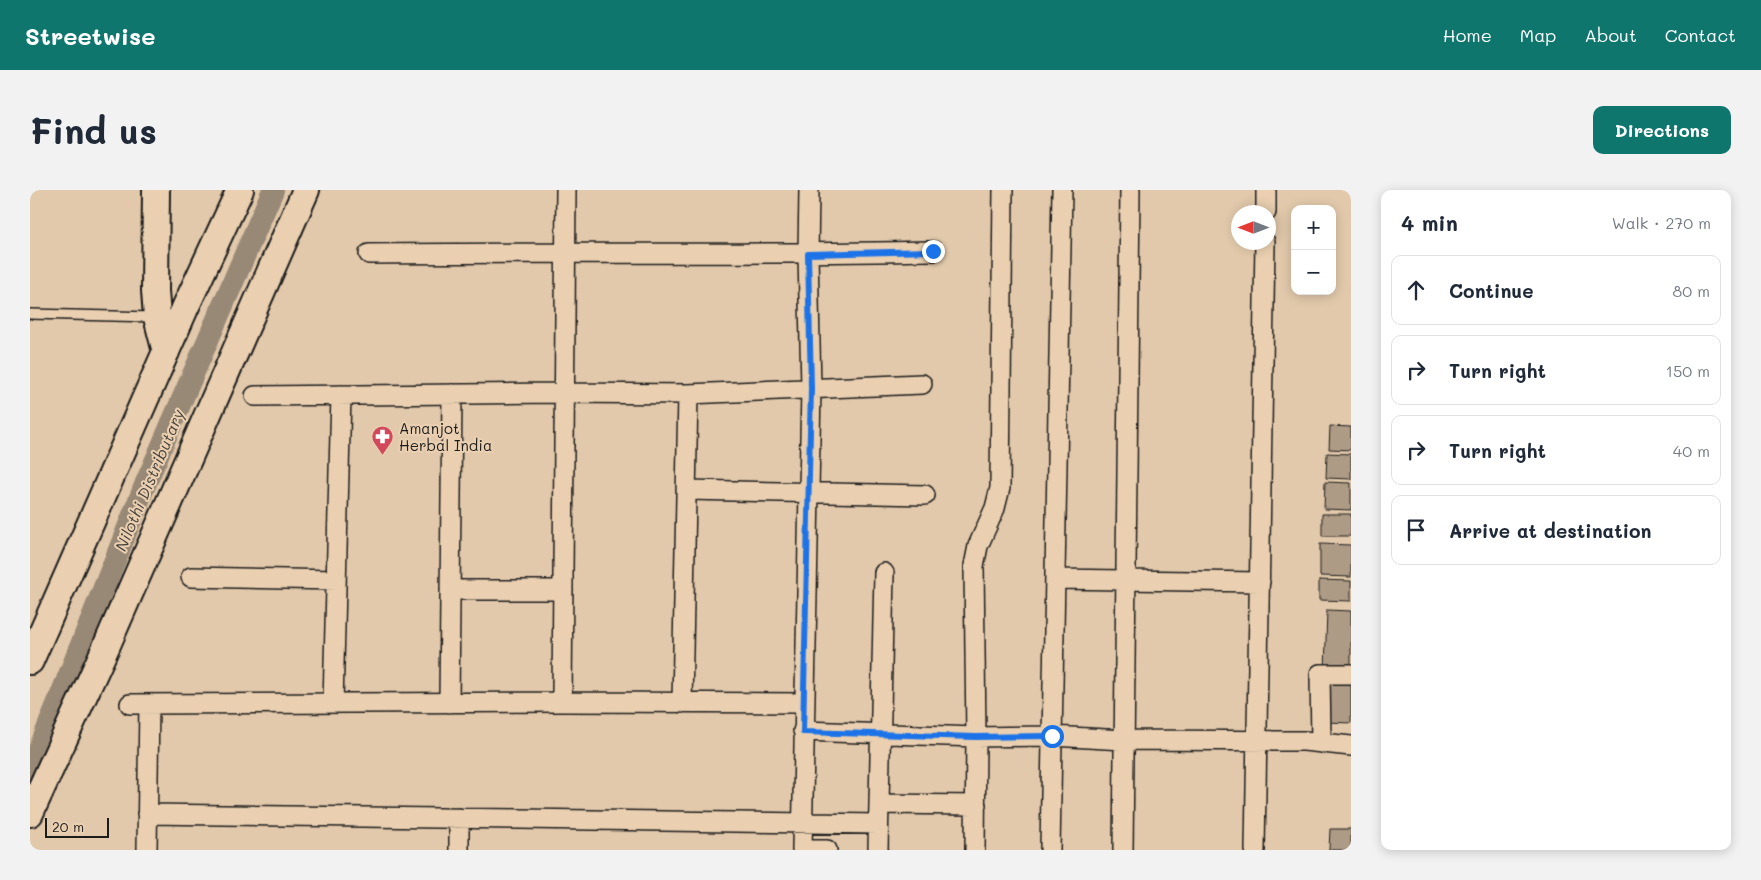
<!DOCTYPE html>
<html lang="en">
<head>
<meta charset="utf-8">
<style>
	body { margin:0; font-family:Mali,sans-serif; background:#f2f2f3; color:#1f2937 }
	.controls { position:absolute; right:15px; top:15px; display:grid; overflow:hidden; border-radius:10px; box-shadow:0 2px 12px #0003 }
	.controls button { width:45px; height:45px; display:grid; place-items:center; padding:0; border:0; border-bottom:1px solid #e0e1e3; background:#fff; color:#1f2937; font:25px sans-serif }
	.compass { position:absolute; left:1201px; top:15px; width:45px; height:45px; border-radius:50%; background:#fff; box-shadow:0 2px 12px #0003; rotate:270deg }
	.scale { position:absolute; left:15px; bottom:12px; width:64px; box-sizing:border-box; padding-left:5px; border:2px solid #1c1c1c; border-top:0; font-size:14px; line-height:18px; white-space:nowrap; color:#1c1c1c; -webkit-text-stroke:4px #ead0b1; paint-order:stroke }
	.stop { position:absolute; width:15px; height:15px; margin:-11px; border:4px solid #1a73e8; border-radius:50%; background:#fff }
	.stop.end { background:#1a73e8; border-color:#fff; box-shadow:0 1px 5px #0008 }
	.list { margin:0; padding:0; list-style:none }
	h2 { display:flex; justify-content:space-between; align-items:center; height:65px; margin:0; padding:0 20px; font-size:21px }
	h2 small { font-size:16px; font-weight:400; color:#747a83 }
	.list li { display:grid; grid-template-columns:32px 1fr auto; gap:15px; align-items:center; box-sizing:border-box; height:70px; margin:0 10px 10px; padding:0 10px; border:1px solid #e0e1e3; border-radius:10px }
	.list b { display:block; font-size:19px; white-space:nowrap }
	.list em { font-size:16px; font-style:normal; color:#747a83 }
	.icon { flex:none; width:28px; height:28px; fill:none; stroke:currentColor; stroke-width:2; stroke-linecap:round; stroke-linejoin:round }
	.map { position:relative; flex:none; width:1321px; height:660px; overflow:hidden; border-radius:10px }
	header { display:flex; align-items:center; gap:30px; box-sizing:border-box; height:70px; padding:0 25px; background:#0f766e; color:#fff }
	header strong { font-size:24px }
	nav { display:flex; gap:28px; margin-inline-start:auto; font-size:18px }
	.intro { display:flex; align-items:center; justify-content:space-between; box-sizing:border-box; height:120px; padding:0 30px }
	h1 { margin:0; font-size:35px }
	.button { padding:12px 22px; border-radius:10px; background:#0f766e; color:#fff; font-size:18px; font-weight:700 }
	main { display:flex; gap:30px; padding:0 30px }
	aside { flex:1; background:#fff; border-radius:10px; box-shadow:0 2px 12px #0003 }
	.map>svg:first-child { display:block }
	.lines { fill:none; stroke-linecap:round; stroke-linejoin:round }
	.canal { stroke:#988976; stroke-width:22 }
	.building { fill:#ae9b85; stroke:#1c1c1c }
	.lane-casing { stroke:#1c1c1c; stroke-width:12 }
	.street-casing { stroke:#1c1c1c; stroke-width:22 }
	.secondary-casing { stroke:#1c1c1c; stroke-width:30 }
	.lane { stroke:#ead0b1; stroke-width:9 }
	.street { stroke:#ead0b1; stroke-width:19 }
	.secondary { stroke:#ead0b1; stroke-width:26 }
	.route { stroke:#1a73e8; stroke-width:6 }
	.labels { text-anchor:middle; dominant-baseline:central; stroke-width:4; stroke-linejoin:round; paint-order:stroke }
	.poi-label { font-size:15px; fill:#1c1c1c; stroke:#ead0b1; text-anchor:start }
	.water-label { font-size:16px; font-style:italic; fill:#47423c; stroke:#ead0b1 }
</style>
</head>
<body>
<header>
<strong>Streetwise</strong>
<nav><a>Home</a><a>Map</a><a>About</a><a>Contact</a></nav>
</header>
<div class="intro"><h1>Find us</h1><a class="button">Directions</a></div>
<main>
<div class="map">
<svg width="1321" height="660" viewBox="0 0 1321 660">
	<rect width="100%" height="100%" fill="#e2c9ab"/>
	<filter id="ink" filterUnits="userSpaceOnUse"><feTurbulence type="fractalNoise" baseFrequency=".02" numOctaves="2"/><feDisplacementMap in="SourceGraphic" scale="10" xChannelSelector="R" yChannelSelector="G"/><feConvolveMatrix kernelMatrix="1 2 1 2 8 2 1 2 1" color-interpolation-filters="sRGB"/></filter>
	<g filter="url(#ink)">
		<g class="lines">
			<!-- canal -->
			<path class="canal" d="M0 582 115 295 243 0"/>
		</g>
		<!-- building -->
		<path class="building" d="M1300 236 1321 237V260L1299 259Z
			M1297 263 1321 264V289L1296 288Z
			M1295 292 1321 293V320L1294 319Z
			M1292 324H1321V346H1292Z
			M1290 354 1321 355V387L1290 386Z
			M1289 390 1321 391V411L1289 410Z
			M1297 420 1321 421V480H1295Z
			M1297 486 1321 487V533L1296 532Z
			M1300 639H1321V660H1299Z"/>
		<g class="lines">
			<defs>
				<path id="lane" d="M0 124 124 127"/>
				<path id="street" d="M1236 22V0
					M339 64C527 62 715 65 903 61
					M225 206 534 203 658 204 892 194
					M657 300 895 305
					M161 387 306 390
					M1025 389 1230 392
					M420 400H533
					M532 512 536 0
					M303 513 311 205
					M419 513 422 204
					M652 513 658 204
					M100 514 532 512 773 513
					M773 541 946 547 1022 546 1094 550 1274 551 1321 556
					M1291 552 1290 484H1321
					M849 614 946 615
					M117 624 848 634
					M117 660 119 514
					M429 660V628
					M772 660 781 198 778 64 779 0
					M772 660H797
					M848 660 854 383
					M945 660 946 547 944 376 948 356 965 318 970 298 973 0
					M1020 660 1032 0
					M1093 660 1100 0
					M1225 660 1235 52"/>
				<path id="secondary" d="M126 0 125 101 127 127 136 162
					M0 471 156 116 210 0
					M0 623 76 457 276 0"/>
			</defs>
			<!-- lane casing -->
			<use href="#lane" class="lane-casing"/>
			<!-- street casing -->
			<use href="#street" class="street-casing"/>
			<!-- secondary casing -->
			<use href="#secondary" class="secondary-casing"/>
			<!-- lane -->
			<use href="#lane" class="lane"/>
			<!-- street -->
			<use href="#street" class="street"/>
			<!-- secondary -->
			<use href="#secondary" class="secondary"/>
		</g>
	</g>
	<g class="lines" filter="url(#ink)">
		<!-- route -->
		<path class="route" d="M903 61 778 64 781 198 773 542 946 547 1022 546"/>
	</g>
	<!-- icons -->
	<defs>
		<symbol id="pharmacy-pin" viewBox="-11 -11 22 30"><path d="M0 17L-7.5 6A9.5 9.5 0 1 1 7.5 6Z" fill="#d1495b" stroke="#ead0b1"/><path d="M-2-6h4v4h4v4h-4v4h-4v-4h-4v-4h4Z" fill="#fff"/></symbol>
	</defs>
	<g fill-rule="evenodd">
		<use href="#pharmacy-pin" x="340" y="234" width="25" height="34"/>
	</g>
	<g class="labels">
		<!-- poi labels -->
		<g class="poi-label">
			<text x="369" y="238">Amanjot<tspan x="369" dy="17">Herbal India</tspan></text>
		</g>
		<!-- water labels -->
		<g class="water-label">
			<text transform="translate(119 290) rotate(-67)">Nilothi Distributary</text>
		</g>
	</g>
</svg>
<div class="controls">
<button>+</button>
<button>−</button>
</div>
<svg class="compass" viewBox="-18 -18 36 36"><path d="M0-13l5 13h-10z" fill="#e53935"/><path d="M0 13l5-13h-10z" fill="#747a83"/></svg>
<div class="scale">20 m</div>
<div class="stop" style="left:1022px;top:546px"></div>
<div class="stop end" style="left:903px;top:61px"></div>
</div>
<aside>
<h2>4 min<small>Walk · 270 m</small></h2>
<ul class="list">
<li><svg class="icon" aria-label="ahead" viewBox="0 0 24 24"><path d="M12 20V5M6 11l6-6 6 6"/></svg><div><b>Continue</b></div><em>80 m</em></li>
<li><svg class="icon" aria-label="right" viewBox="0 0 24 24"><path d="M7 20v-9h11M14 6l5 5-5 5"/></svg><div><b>Turn right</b></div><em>150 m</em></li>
<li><svg class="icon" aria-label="right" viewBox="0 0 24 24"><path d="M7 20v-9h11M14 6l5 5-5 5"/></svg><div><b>Turn right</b></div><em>40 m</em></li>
<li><svg class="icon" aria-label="arrive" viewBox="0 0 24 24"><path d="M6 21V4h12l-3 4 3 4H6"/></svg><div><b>Arrive at destination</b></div></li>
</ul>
</aside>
</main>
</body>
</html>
